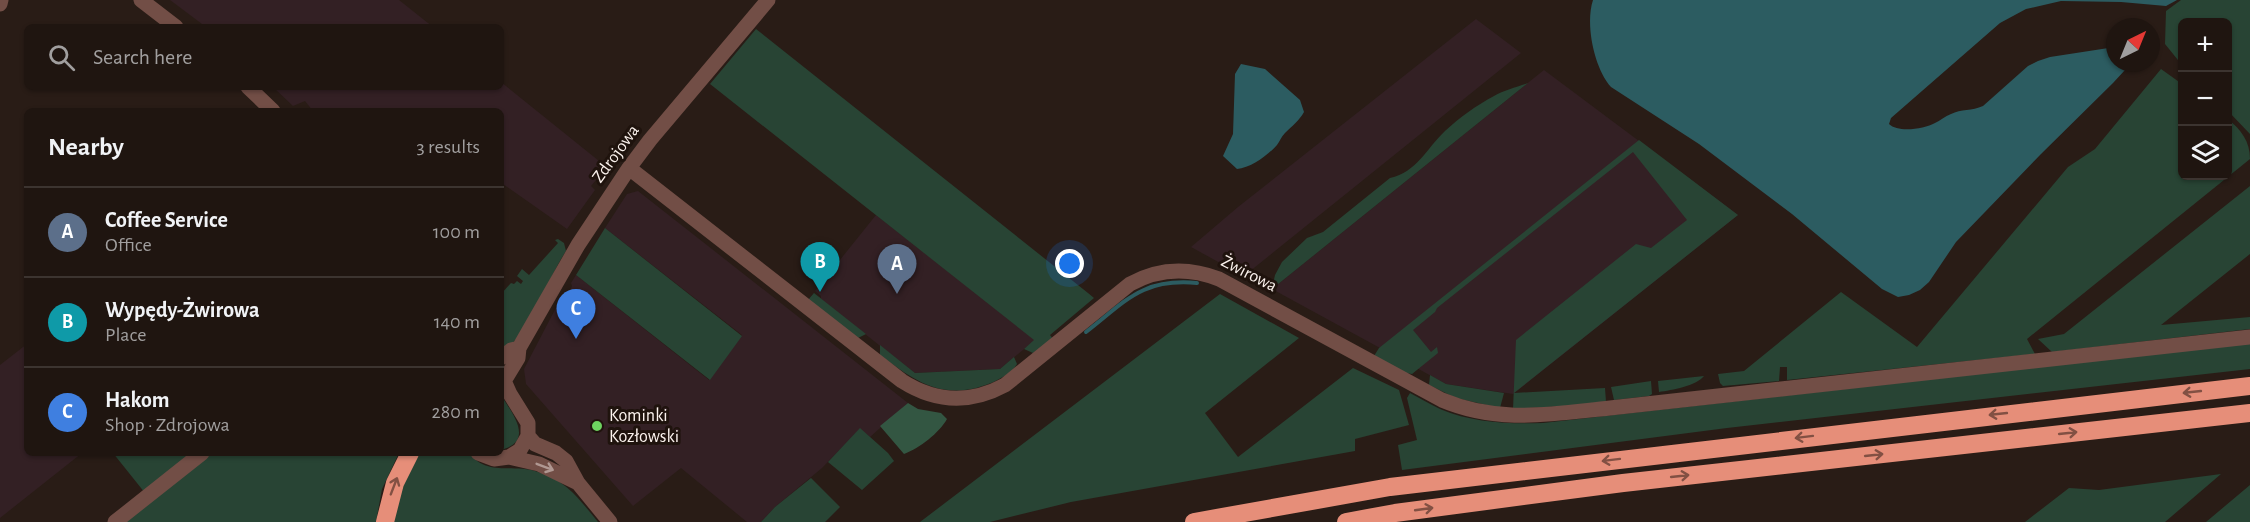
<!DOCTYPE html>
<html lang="en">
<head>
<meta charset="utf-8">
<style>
	body { margin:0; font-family:"Alegreya Sans",sans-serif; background:#271e19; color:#f1f3f6 }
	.controls { position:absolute; right:18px; top:18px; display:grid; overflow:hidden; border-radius:9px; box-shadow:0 2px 4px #0004 }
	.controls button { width:54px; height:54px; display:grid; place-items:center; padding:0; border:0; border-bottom:2px solid #3c3430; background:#1f1510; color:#f1f3f6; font:30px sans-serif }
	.compass { position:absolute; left:2106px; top:18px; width:54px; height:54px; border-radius:50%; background:#1f1510; box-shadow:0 2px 4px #0004; rotate:43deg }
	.you { position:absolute; left:1070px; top:264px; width:21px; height:21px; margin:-15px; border:4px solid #fff; border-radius:50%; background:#1a73e8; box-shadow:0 0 0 9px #1a73e833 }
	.badge { display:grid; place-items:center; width:39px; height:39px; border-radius:50%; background:#6ed360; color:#fff; font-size:20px; font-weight:700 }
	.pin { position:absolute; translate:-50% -50px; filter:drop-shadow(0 2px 3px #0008) }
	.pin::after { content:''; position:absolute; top:32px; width:21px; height:18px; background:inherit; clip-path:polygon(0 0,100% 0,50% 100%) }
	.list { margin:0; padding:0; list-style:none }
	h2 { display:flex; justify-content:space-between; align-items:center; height:78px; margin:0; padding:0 24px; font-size:26px }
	h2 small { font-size:20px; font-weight:400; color:#a19f9f }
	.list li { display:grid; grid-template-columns:39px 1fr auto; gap:18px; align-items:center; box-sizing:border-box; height:90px; padding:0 24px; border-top:2px solid #3c3430 }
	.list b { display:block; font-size:22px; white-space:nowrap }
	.list p { margin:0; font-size:20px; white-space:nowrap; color:#a19f9f }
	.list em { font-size:20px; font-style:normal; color:#a19f9f }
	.icon { flex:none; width:33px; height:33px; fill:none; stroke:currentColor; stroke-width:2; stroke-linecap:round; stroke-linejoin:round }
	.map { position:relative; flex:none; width:2250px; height:522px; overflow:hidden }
	.search { position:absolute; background:#1f1510; box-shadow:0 2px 4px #0004; left:24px; top:24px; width:480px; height:66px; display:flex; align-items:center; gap:15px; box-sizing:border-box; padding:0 21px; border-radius:9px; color:#a19f9f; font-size:22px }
	.panel { position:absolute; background:#1f1510; box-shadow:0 2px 4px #0004; left:24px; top:108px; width:480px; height:348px; border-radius:9px }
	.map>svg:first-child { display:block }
	.industrial { fill:#332024 }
	.green { fill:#284434 }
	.forest { fill:#335642 }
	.water { fill:#2c5c61 }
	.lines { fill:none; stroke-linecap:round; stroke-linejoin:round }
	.stream { stroke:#2c5c61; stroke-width:4 }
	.minor { stroke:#724e46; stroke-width:15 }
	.highway { stroke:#e68e79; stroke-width:18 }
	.oneway { stroke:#825043 }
	.oneway2 { stroke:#b09892 }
	.poi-dot { fill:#6ed360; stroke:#1f130d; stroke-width:2 }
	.labels { text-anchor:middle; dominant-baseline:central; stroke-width:6; stroke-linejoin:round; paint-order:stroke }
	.street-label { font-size:18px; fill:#fcf3ee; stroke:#1f130d }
	.poi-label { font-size:18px; fill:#fcf3ee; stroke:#1f130d; text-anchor:start }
</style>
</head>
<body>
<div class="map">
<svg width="2250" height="522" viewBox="0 0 2250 522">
	<rect width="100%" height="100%" fill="#291c16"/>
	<!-- industrial -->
	<path class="industrial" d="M170 0H399L433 27H206Z
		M1476 19 1521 53 1244 276 1191 247 1238 207Z
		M1544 70 1738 215 1513 394 1446 384 1272 289Z
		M501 82 609 169 601 174 591 186 595 190 567 229 503 184 501 186V111H313L305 101 293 106 273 87H501Z
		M638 191 908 403 870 437 860 429 822 468 775 507 761 522H747L681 468 633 506 526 384 524 369 560 300 565 301 572 286 571 283 576 275 709 380 742 335 605 228 627 194Z
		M876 215 1035 340 1000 369 915 373 879 345 821 299V296L815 291Z
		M27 344V453H82L0 518V365Z"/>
	<!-- green -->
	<path class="green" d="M2181 0H2250V134L2228 111V22H2182V65L2165 44 2166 11Z
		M756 29 1088 293 1094 298 1050 335 1053 339 1033 353 1024 349 1034 340 710 84Z
		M2161 69 2182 84V176H2228V119C2241 130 2250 141 2250 159L2027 339 2035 354 1787 380V367H1780L1779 381 1723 386 1720 383 1718 374 1744 371 1841 292 1917 347 2068 167 2095 149Z
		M1528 83 1272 289 1275 275 1282 262 1307 238 1323 232 1390 178C1417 172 1426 149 1445 131 1459 118 1477 105 1494 96 1504 90 1517 87 1528 83Z
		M1639 140 1738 215 1514 393 1605 388 1606 402 1565 406 1513 409 1516 340 1636 244 1651 248 1687 220 1633 152 1437 308 1435 312 1413 330 1431 352 1437 347 1438 353 1412 374 1406 373 1374 356 1379 348Z
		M2250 186V254L2161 325 2250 317V329L2052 352 2038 339 2064 334Z
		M605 228 742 336 710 380 576 275Z
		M558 239 564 243 566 251C546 282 534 323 507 349L501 344V294L511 283 514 284 517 281 521 284 523 281 517 276 522 269 529 275 558 243 555 240Z
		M814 293 866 334 858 338 808 300Z
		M1220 294 1299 338 1205 413 1238 457 1353 368 1399 390 1409 425 1355 439V451L1071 502 990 522H920Z
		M2250 343V369L1727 428 1402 470 1398 445 1417 440 1407 398 1410 393C1420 398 1429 404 1440 409 1473 423 1508 424 1543 423Z
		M880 345 915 373 1000 369 1014 357 1017 364C1012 373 1000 379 991 383 944 402 916 382 880 355Z
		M1430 375 1446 384 1504 393 1500 408 1456 398 1429 385Z
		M1704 376C1696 386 1672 390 1659 392L1658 381Z
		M1651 381 1652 394 1649 396 1614 400 1611 387Z
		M501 395C511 412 536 441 501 450Z
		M860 428 888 453 894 461 862 490 828 462Z
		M113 453H195L145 493Z
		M207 453H399L382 489 376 522H121Z
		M420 453H469C488 477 512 463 538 472 567 481 579 499 598 522H391L408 469Z
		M2221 474 2165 522H2025L2069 488 2099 490Z
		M811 478 840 507 825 522H761L775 507Z
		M2250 485V522H2206Z"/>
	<!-- forest -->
	<path class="forest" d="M908 403 918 409 941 413 947 419C939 433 920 448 904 454L880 426Z"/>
	<!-- water -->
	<path class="water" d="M1593 0H2177L2166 6 2121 2 2061 1 2026 9 2000 23 1891 118 1889 124C1898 133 1924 129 1935 123 1940 121 1945 116 1951 114 1961 109 1972 111 1983 106L2028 66 2038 61 2050 57 2115 47V63H2126L2125 70 2113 83 2041 154 1956 242 1929 282 1920 290 1909 295 1898 297 1882 289 1792 214 1699 144 1611 87C1594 68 1585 24 1593 0Z
		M1241 64 1265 69 1300 100 1304 112C1299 121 1292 126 1285 133 1281 137 1280 141 1277 145 1268 155 1251 168 1237 169L1223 156 1233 134 1235 74Z"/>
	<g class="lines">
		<!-- stream -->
		<path class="stream" d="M1086 332C1126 301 1142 278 1197 283"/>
		<!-- minor -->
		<path class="minor" d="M141 0 176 27
			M0 4 1 0
			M248 87 273 111
			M629 168 902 381C935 402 970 404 1005 385L1130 284C1159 268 1188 267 1219 279L1442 400C1499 424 1550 414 1610 408L2250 337
			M501 358 511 350 519 348
			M504 381 518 358 519 348 578 245 629 168 650 140 768 0
			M528 436 535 444 556 453 566 461 578 483 610 522
			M478 453 494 459 509 457 520 450 528 436V423L510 394 501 374
			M509 457 539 464 578 483
			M115 522 202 453"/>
		<!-- highway -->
		<path class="highway" d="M385 522 395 483 410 453
			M1194 522 1390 487 2250 386
			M1346 522 1395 513 1623 483 2250 413"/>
	</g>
	<!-- one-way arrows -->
	<defs><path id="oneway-shaft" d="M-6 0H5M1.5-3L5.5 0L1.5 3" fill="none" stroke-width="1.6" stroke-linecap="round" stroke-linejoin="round" transform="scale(1.5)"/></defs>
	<g class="oneway">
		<use href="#oneway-shaft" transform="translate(2192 392) rotate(174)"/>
		<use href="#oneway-shaft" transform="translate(1998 414) rotate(174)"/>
		<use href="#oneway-shaft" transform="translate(2068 433) rotate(-6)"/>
		<use href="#oneway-shaft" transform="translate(1804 437) rotate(173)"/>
		<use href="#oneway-shaft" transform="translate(1874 455) rotate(-6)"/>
		<use href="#oneway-shaft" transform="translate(1611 460) rotate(173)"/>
		<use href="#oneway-shaft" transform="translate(1680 476) rotate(-6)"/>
		<use href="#oneway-shaft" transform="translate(394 486) rotate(-69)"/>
		<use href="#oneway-shaft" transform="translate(1424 509) rotate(-8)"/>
	</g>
	<use class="oneway2" href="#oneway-shaft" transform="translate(545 467) rotate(21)"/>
	<!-- markers -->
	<circle class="poi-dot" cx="597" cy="426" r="6"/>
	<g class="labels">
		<!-- street labels -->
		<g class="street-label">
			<text transform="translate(616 154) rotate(-54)">Zdrojowa</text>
			<text transform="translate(1249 274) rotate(27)">Żwirowa</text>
		</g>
		<!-- poi labels -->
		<g class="poi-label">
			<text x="609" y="416">Kominki<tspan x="609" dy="21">Kozłowski</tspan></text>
		</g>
	</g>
</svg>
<div class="controls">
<button>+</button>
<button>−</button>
<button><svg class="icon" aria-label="layers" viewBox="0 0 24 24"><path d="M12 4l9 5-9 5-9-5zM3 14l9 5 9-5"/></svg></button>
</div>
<svg class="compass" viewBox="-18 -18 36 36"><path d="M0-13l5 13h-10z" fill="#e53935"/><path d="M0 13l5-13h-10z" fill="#a19f9f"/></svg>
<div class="you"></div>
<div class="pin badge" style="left:897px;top:294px;background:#5c6f8a">A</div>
<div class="pin badge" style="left:820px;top:292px;background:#0f9aa8">B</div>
<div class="pin badge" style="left:576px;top:339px;background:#3f7fe0">C</div>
<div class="search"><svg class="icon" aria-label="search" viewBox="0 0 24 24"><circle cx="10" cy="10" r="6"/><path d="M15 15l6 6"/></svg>Search here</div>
<section class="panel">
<h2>Nearby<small>3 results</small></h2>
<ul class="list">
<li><span class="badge" style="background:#5c6f8a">A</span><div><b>Coffee Service</b><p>Office</p></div><em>100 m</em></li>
<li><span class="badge" style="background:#0f9aa8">B</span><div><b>Wypędy-Żwirowa</b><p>Place</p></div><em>140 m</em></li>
<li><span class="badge" style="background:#3f7fe0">C</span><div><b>Hakom</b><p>Shop · Zdrojowa</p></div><em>280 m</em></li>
</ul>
</section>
</div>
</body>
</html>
